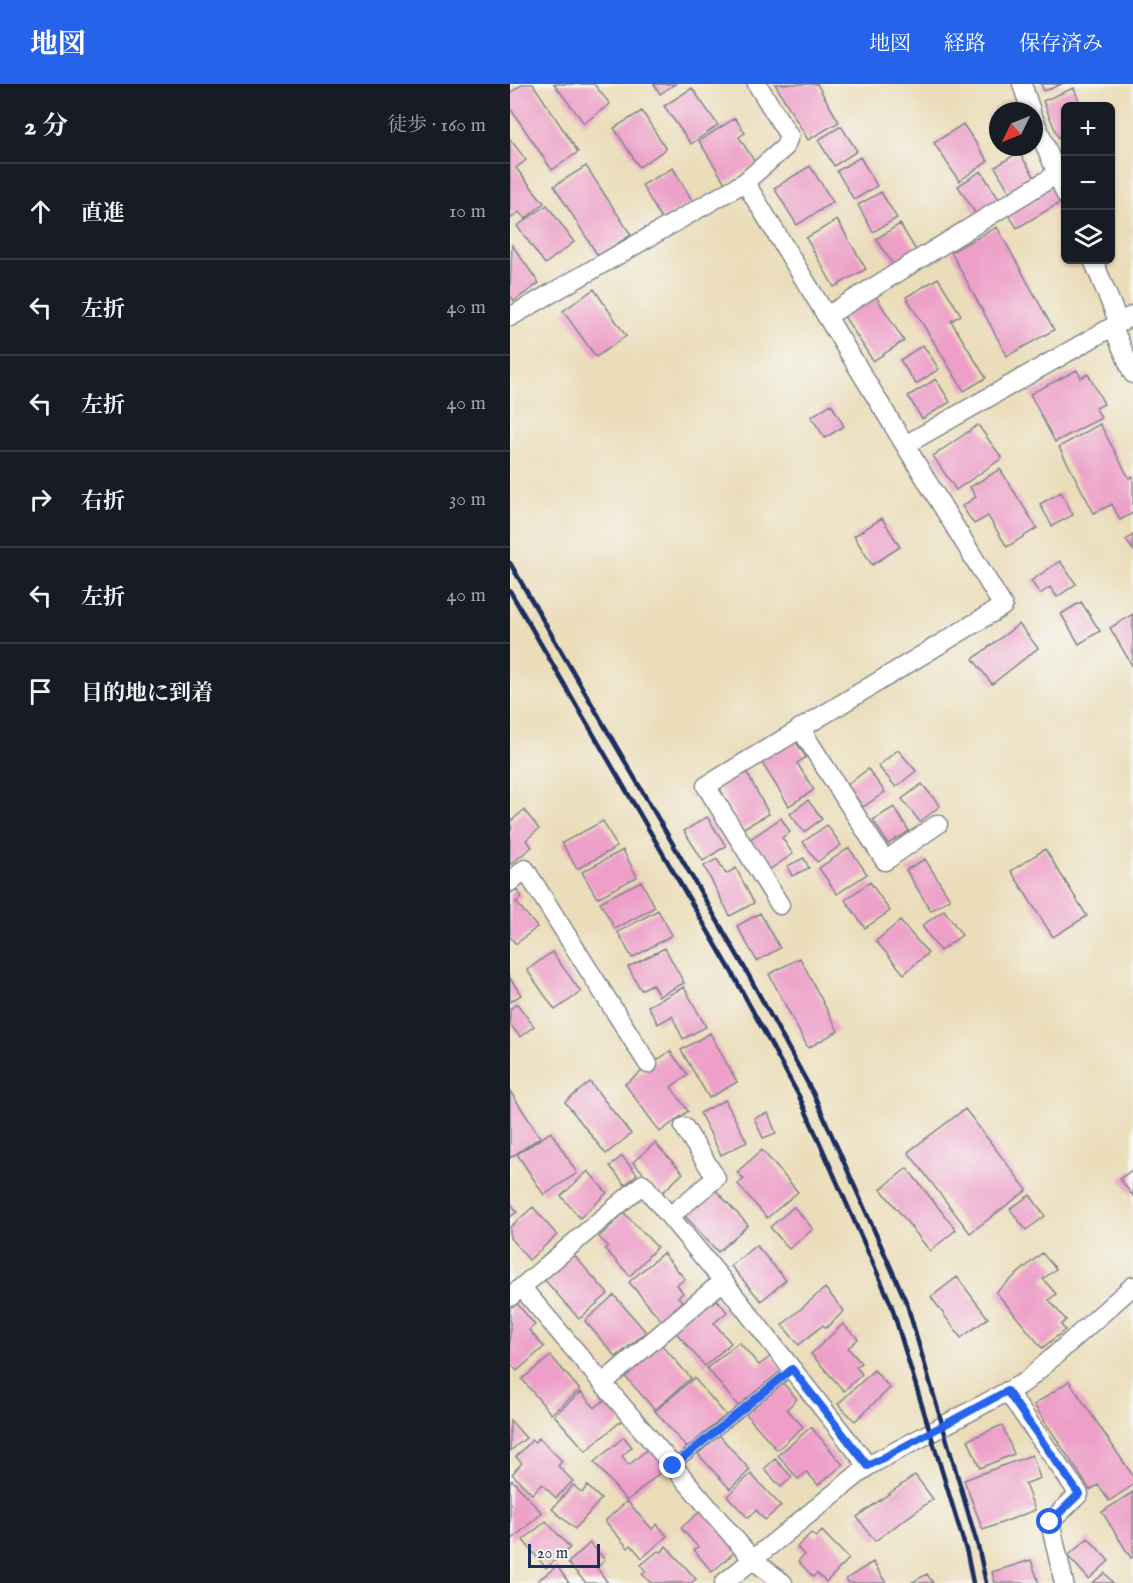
<!DOCTYPE html>
<html lang="ja">
<head>
<meta charset="utf-8">
<style>
	body { margin:0; font-family:"IM FELL English","Noto Serif JP",serif; background:#20242c; color:#f1f3f6 }
	.controls { position:absolute; right:18px; top:18px; display:grid; overflow:hidden; border-radius:9px; box-shadow:0 2px 4px #0004 }
	.controls button { width:54px; height:54px; display:grid; place-items:center; padding:0; border:0; border-bottom:2px solid #363941; background:#171b24; color:#f1f3f6; font:30px sans-serif }
	.compass { position:absolute; left:479px; top:18px; width:54px; height:54px; border-radius:50%; background:#171b24; box-shadow:0 2px 4px #0004; rotate:227deg }
	.scale { position:absolute; left:18px; bottom:15px; width:72px; box-sizing:border-box; padding-left:6px; border:3px solid #1b2f5e; border-top:0; font-size:16px; line-height:21px; white-space:nowrap; color:#1b2f5e; -webkit-text-stroke:4px #f6f6f2; paint-order:stroke }
	.stop { position:absolute; width:18px; height:18px; margin:-14px; border:4px solid #2563eb; border-radius:50%; background:#fff }
	.stop.end { background:#2563eb; border-color:#fff; box-shadow:0 2px 6px #0008 }
	.list { margin:0; padding:0; list-style:none }
	h2 { display:flex; justify-content:space-between; align-items:center; height:78px; margin:0; padding:0 24px; font-size:26px }
	h2 small { font-size:20px; font-weight:400; color:#9ea1a6 }
	.list li { display:grid; grid-template-columns:39px 1fr auto; gap:18px; align-items:center; box-sizing:border-box; height:96px; padding:0 24px; border-top:2px solid #363941 }
	.list b { display:block; font-size:22px; white-space:nowrap }
	.list em { font-size:20px; font-style:normal; color:#9ea1a6 }
	.icon { flex:none; width:33px; height:33px; fill:none; stroke:currentColor; stroke-width:2; stroke-linecap:round; stroke-linejoin:round }
	.map { position:relative; flex:none; width:623px; height:1499px; overflow:hidden }
	header { display:flex; align-items:center; gap:36px; box-sizing:border-box; height:84px; padding:0 30px; background:#2563eb; color:#fff }
	header strong { font-size:28px }
	nav { display:flex; gap:33px; margin-inline-start:auto; font-size:21px }
	main { display:flex }
	aside { flex:1; background:#171b24 }
	.map>svg:first-child { display:block }
	.building { fill:#ed9fc8 }
	.lines { fill:none; stroke-linecap:round; stroke-linejoin:round }
	.service-casing { stroke:#83868c; stroke-width:12 }
	.minor-casing { stroke:#83868c; stroke-width:21 }
	.service { stroke:#fff; stroke-width:9 }
	.minor { stroke:#fff; stroke-width:18 }
	.rail { stroke:#1b2f5e; stroke-width:4.5 }
	.route { stroke:#2563eb; stroke-width:8 }
</style>
</head>
<body>
<header>
<strong>地図</strong>
<nav><a>地図</a><a>経路</a><a>保存済み</a></nav>
</header>
<main>
<aside>
<h2>2 分<small>徒歩 · 160 m</small></h2>
<ul class="list">
<li><svg class="icon" aria-label="ahead" viewBox="0 0 24 24"><path d="M12 20V5M6 11l6-6 6 6"/></svg><div><b>直進</b></div><em>10 m</em></li>
<li><svg class="icon" aria-label="left" viewBox="0 0 24 24"><path d="M17 20v-9H6M10 6l-5 5 5 5"/></svg><div><b>左折</b></div><em>40 m</em></li>
<li><svg class="icon" aria-label="left" viewBox="0 0 24 24"><path d="M17 20v-9H6M10 6l-5 5 5 5"/></svg><div><b>左折</b></div><em>40 m</em></li>
<li><svg class="icon" aria-label="right" viewBox="0 0 24 24"><path d="M7 20v-9h11M14 6l5 5-5 5"/></svg><div><b>右折</b></div><em>30 m</em></li>
<li><svg class="icon" aria-label="left" viewBox="0 0 24 24"><path d="M17 20v-9H6M10 6l-5 5 5 5"/></svg><div><b>左折</b></div><em>40 m</em></li>
<li><svg class="icon" aria-label="arrive" viewBox="0 0 24 24"><path d="M6 21V4h12l-3 4 3 4H6"/></svg><div><b>目的地に到着</b></div></li>
</ul>
</aside>
<div class="map">
<svg width="623" height="1499" viewBox="0 0 623 1499">
	<rect width="100%" height="100%" fill="#f6f6f2"/>
	<filter id="ink" filterUnits="userSpaceOnUse"><feTurbulence type="fractalNoise" baseFrequency=".0167" numOctaves="2"/><feDisplacementMap in="SourceGraphic" scale="12" xChannelSelector="R" yChannelSelector="G"/><feConvolveMatrix kernelMatrix="1 2 1 2 8 2 1 2 1" color-interpolation-filters="sRGB"/></filter>
	<filter id="wash" filterUnits="userSpaceOnUse"><feTurbulence type="fractalNoise" baseFrequency=".008" numOctaves="4" result="noise"/><feDisplacementMap in="SourceGraphic" scale="24" xChannelSelector="R" yChannelSelector="G"/><feGaussianBlur stdDeviation="1.35" result="paint"/><feColorMatrix in="noise" values="0 0 0 0 0 0 0 0 0 0 0 0 0 0 0 0 0 1.4 0 .05"/><feComposite in="paint" operator="in"/></filter>
	<g filter="url(#wash)">
		<rect width="100%" height="100%" fill="#ebddb9"/>
		<g id="blocks">
			<!-- building -->
			<path class="building" d="M13 0H23L68 68 42 86 0 24V9Z
				M44 0H84L100 20 74 39Z
				M144 0H165L150 10Z
				M265 0H307L329 38 298 56Z
				M531 0H552L534 7Z
				M182 4 208 41 181 60 154 22Z
				M564 4 571 22H556V51L548 53 533 17Z
				M132 27 156 65 129 83 104 44Z
				M225 34 235 49 229 53 246 80 215 99 189 57Z
				M453 40 478 77 449 97 424 59Z
				M331 42 347 67 324 82 308 56Z
				M0 55 16 76 6 84 34 119 15 135 9 128 0 135Z
				M509 68 527 97 502 112 485 83Z
				M350 73 367 102 344 116 327 87Z
				M76 82 121 151 88 172 44 102Z
				M300 82 323 118 287 141 264 104Z
				M163 84 183 118 152 136 132 101Z
				M471 87 490 117 467 132 448 102Z
				M543 101 553 117 507 144 497 128Z
				M371 108 387 134 363 148 348 121Z
				M37 121 64 158 35 180 7 142Z
				M327 136 356 185 324 203 296 154Z
				M390 140 407 168 384 182 366 155Z
				M487 143 544 246 497 272 441 168Z
				M2 161 29 199 4 217 0 211Z
				M428 194 451 231 441 237 476 294 454 307 396 213Z
				M84 205 116 252 86 273 53 227Z
				M365 211 394 257 363 277 334 232Z
				M413 261 429 285 406 300 390 276Z
				M567 286 571 294 578 290 594 320 586 324 591 334 545 358 520 310Z
				M426 295 440 318 412 335 398 312Z
				M321 320 334 342 315 354 301 333Z
				M590 340 619 394 623 392V429L610 436 602 420 584 429 549 363Z
				M468 341 492 374 446 406 423 372Z
				M490 385 527 444 497 463 478 432 464 440 452 422 466 413 460 403Z
				M551 408 563 431 542 442 530 420Z
				M372 434 390 463 362 481 344 452Z
				M623 451V466L616 456Z
				M550 477 566 500 547 513 540 503 530 510 521 497Z
				M571 518 590 547 569 560 551 530Z
				M623 530V583L600 544Z
				M509 540 528 564 482 600 463 575Z
				M284 655 296 673 287 679 304 706 279 722 250 676Z
				M388 666 406 687 386 703 368 682Z
				M358 685 375 708 353 723 337 701Z
				M236 687 259 730 232 745 209 703Z
				M412 700 430 722 410 738 392 715Z
				M298 716 312 735 294 748 280 730Z
				M384 723 399 747 378 760 363 736Z
				M14 726 29 745 16 756 22 763 0 781V746L2 744 0 738Z
				M197 733 216 762 193 777 174 747Z
				M271 734 280 748 272 754 283 770 256 788 236 758Z
				M93 737 107 763 67 785 52 759Z
				M317 741 331 761 307 778 293 758Z
				M339 764 357 790 327 810 309 784Z
				M535 765 577 832 543 853 501 787Z
				M113 766 127 793 87 814 72 788Z
				M294 774 299 784 282 792 277 782Z
				M207 775 216 790 226 784 244 819 220 832 194 782Z
				M415 775 440 815 421 827 396 786Z
				M131 797 145 823 105 845 90 818Z
				M360 798 380 827 355 844 335 816Z
				M6 805 12 813 6 818 27 843 6 860 0 853V810Z
				M148 826 162 851 122 874 108 848Z
				M434 826 452 851 430 867 412 842Z
				M250 829 270 864 247 877 227 842Z
				M390 837 418 869 394 890 366 857Z
				M155 864 174 899 149 912 142 900 131 906 118 883Z
				M42 868 71 908 45 926 17 886Z
				M290 874 328 947 298 964 259 890Z
				M0 894 11 911 0 918Z
				M174 903 196 943 173 955 162 932 148 940 138 922Z
				M7 920 24 942 10 953 0 940V925Z
				M200 949 227 998 199 1014 171 966Z
				M160 967 178 991 161 1003 178 1027 150 1048 115 1000Z
				M80 998 121 1050 96 1070 55 1018Z
				M0 1007 30 1053 0 1074Z
				M215 1016 237 1058 211 1071 190 1029Z
				M455 1025 517 1106 460 1149 398 1068Z
				M258 1029 266 1049 253 1054 244 1034Z
				M41 1048 67 1089 34 1111 7 1070Z
				M145 1059 173 1089 152 1109 123 1078Z
				M252 1066 288 1108 257 1134 228 1100 234 1095 227 1088Z
				M112 1072 127 1090 115 1101 100 1082Z
				M397 1084 446 1146 420 1167 371 1105Z
				M623 1085V1112L610 1095Z
				M78 1087 97 1109 70 1134 51 1112Z
				M202 1102 238 1141 208 1168 173 1130Z
				M520 1111 535 1132 516 1146 500 1125Z
				M0 1118 7 1128 0 1133Z
				M23 1123 47 1151 19 1176 0 1154V1143Z
				M284 1123 303 1145 279 1165 260 1143Z
				M114 1129 147 1163 120 1192 95 1165 98 1162 89 1153Z
				M246 1161 276 1196 251 1217 221 1182Z
				M153 1169 175 1195 167 1201 173 1209 168 1213 173 1218 164 1225 169 1231 156 1242 119 1198Z
				M532 1169 546 1185 533 1195 546 1210 539 1216 556 1236 551 1241 555 1246 532 1264 486 1208Z
				M63 1170 98 1210 69 1235 34 1195Z
				M447 1193 478 1234 451 1254 421 1213Z
				M315 1204 334 1227 316 1244 313 1241 289 1261 272 1241Z
				M202 1210 217 1228 204 1239 221 1259 195 1282 162 1244Z
				M104 1211 136 1248 106 1273 75 1237Z
				M5 1217 25 1241 19 1246 34 1263 7 1287 0 1279V1221Z
				M333 1240 348 1255 338 1264 351 1279 346 1283 352 1290 334 1307 301 1270Z
				M149 1258 181 1294 145 1326 113 1290Z
				M229 1258 249 1281 261 1272 272 1286 228 1322 197 1284Z
				M41 1272 70 1306 41 1330 12 1295Z
				M364 1286 380 1304 345 1337 328 1320Z
				M184 1294 216 1331 177 1364 145 1327Z
				M559 1297 623 1392V1401L599 1417 588 1401 580 1406 524 1321Z
				M272 1298 287 1315 277 1325 293 1343 267 1366 236 1330Z
				M71 1308 85 1324 99 1312 117 1332 76 1367 44 1331Z
				M0 1336 16 1354 0 1367Z
				M492 1341 504 1370 470 1384 458 1356Z
				M301 1343 333 1381 308 1401 297 1388 288 1395 268 1371Z
				M209 1351 240 1386 220 1405 188 1370Z
				M114 1353 122 1363 112 1372 119 1381 141 1362 158 1382 117 1417 84 1378Z
				M29 1354 52 1377 48 1382 63 1397 46 1414 32 1400 22 1410 2 1390 12 1379 6 1373 22 1356 25 1358Z
				M522 1371 530 1394 515 1400 525 1426 473 1446 454 1396Z
				M265 1375 282 1393 271 1403 254 1385Z
				M241 1390 271 1422 255 1436 246 1426 238 1434 217 1412Z
				M405 1391 423 1415 365 1457 347 1433Z
				M2 1396 32 1429 0 1457V1398Z
				M63 1401 72 1409 77 1402 91 1415 65 1445 42 1425Z
				M623 1408V1473L621 1474 592 1428Z
				M117 1417 142 1445 147 1440 157 1452 132 1474 121 1461 118 1464 95 1437Z
				M194 1424 227 1466 202 1488 184 1466 188 1463 171 1444Z
				M36 1437 60 1464 36 1484 13 1456Z
				M312 1447 339 1475 316 1498 307 1489 303 1493 288 1477 294 1471 287 1463 301 1449 306 1453Z
				M578 1454 599 1477 579 1495 558 1472Z
				M80 1459 95 1476 87 1484 98 1499H76L58 1479Z
				M156 1462 186 1495 181 1499H141L132 1490 136 1488 131 1481 148 1467 152 1468Z
				M521 1476 529 1499H485L482 1488Z
				M363 1478 376 1499H339L336 1495Z
				M47 1482 59 1499H25Z
				M595 1489 603 1499H582Z
				M417 1490 423 1499H401Z"/>
		</g>
	</g>
	<g filter="url(#ink)">
		<use href="#blocks" fill-opacity="0" stroke="#83868c" stroke-width="1.5"/>
		<g class="lines">
			<defs>
				<path id="service" d="M163 1382 282 1285"/>
				<path id="minor" d="M247 0 279 52 275 63 235 98 493 522 196 702 270 821
					M512 0 521 27
					M524 35 556 111
					M583 176 609 239
					M317 232 547 90
					M0 233 235 98
					M603 243 623 290
					M395 361 623 231
					M290 644 375 777 428 740
					M0 798 15 785 138 980
					M160 1132 206 1094 174 1043
					M12 1204 242 1475 273 1499
					M0 1213 133 1100 213 1197 358 1382
					M93 1299 213 1197
					M497 1307 569 1410 540 1438 554 1499
					M214 1499 358 1382 515 1298 623 1202"/>
			</defs>
			<!-- service casing -->
			<use href="#service" class="service-casing"/>
			<!-- minor casing -->
			<use href="#minor" class="minor-casing"/>
			<!-- service -->
			<use href="#service" class="service"/>
			<!-- minor -->
			<use href="#minor" class="minor"/>
			<!-- rail -->
			<path class="rail" d="M0 479 233 881 303 1009 397 1220 469 1466 476 1499
				M0 507 220 885 289 1012 381 1220 457 1469 463 1499"/>
		</g>
	</g>
	<g class="lines" filter="url(#ink)">
		<!-- route -->
		<path class="route" d="M163 1382 282 1285 358 1382 497 1307 569 1410 540 1438"/>
	</g>
</svg>
<div class="controls">
<button>+</button>
<button>−</button>
<button><svg class="icon" aria-label="layers" viewBox="0 0 24 24"><path d="M12 4l9 5-9 5-9-5zM3 14l9 5 9-5"/></svg></button>
</div>
<svg class="compass" viewBox="-18 -18 36 36"><path d="M0-13l5 13h-10z" fill="#e53935"/><path d="M0 13l5-13h-10z" fill="#9ea1a6"/></svg>
<div class="scale">20 m</div>
<div class="stop" style="left:540px;top:1438px"></div>
<div class="stop end" style="left:163px;top:1382px"></div>
</div>
</main>
</body>
</html>
